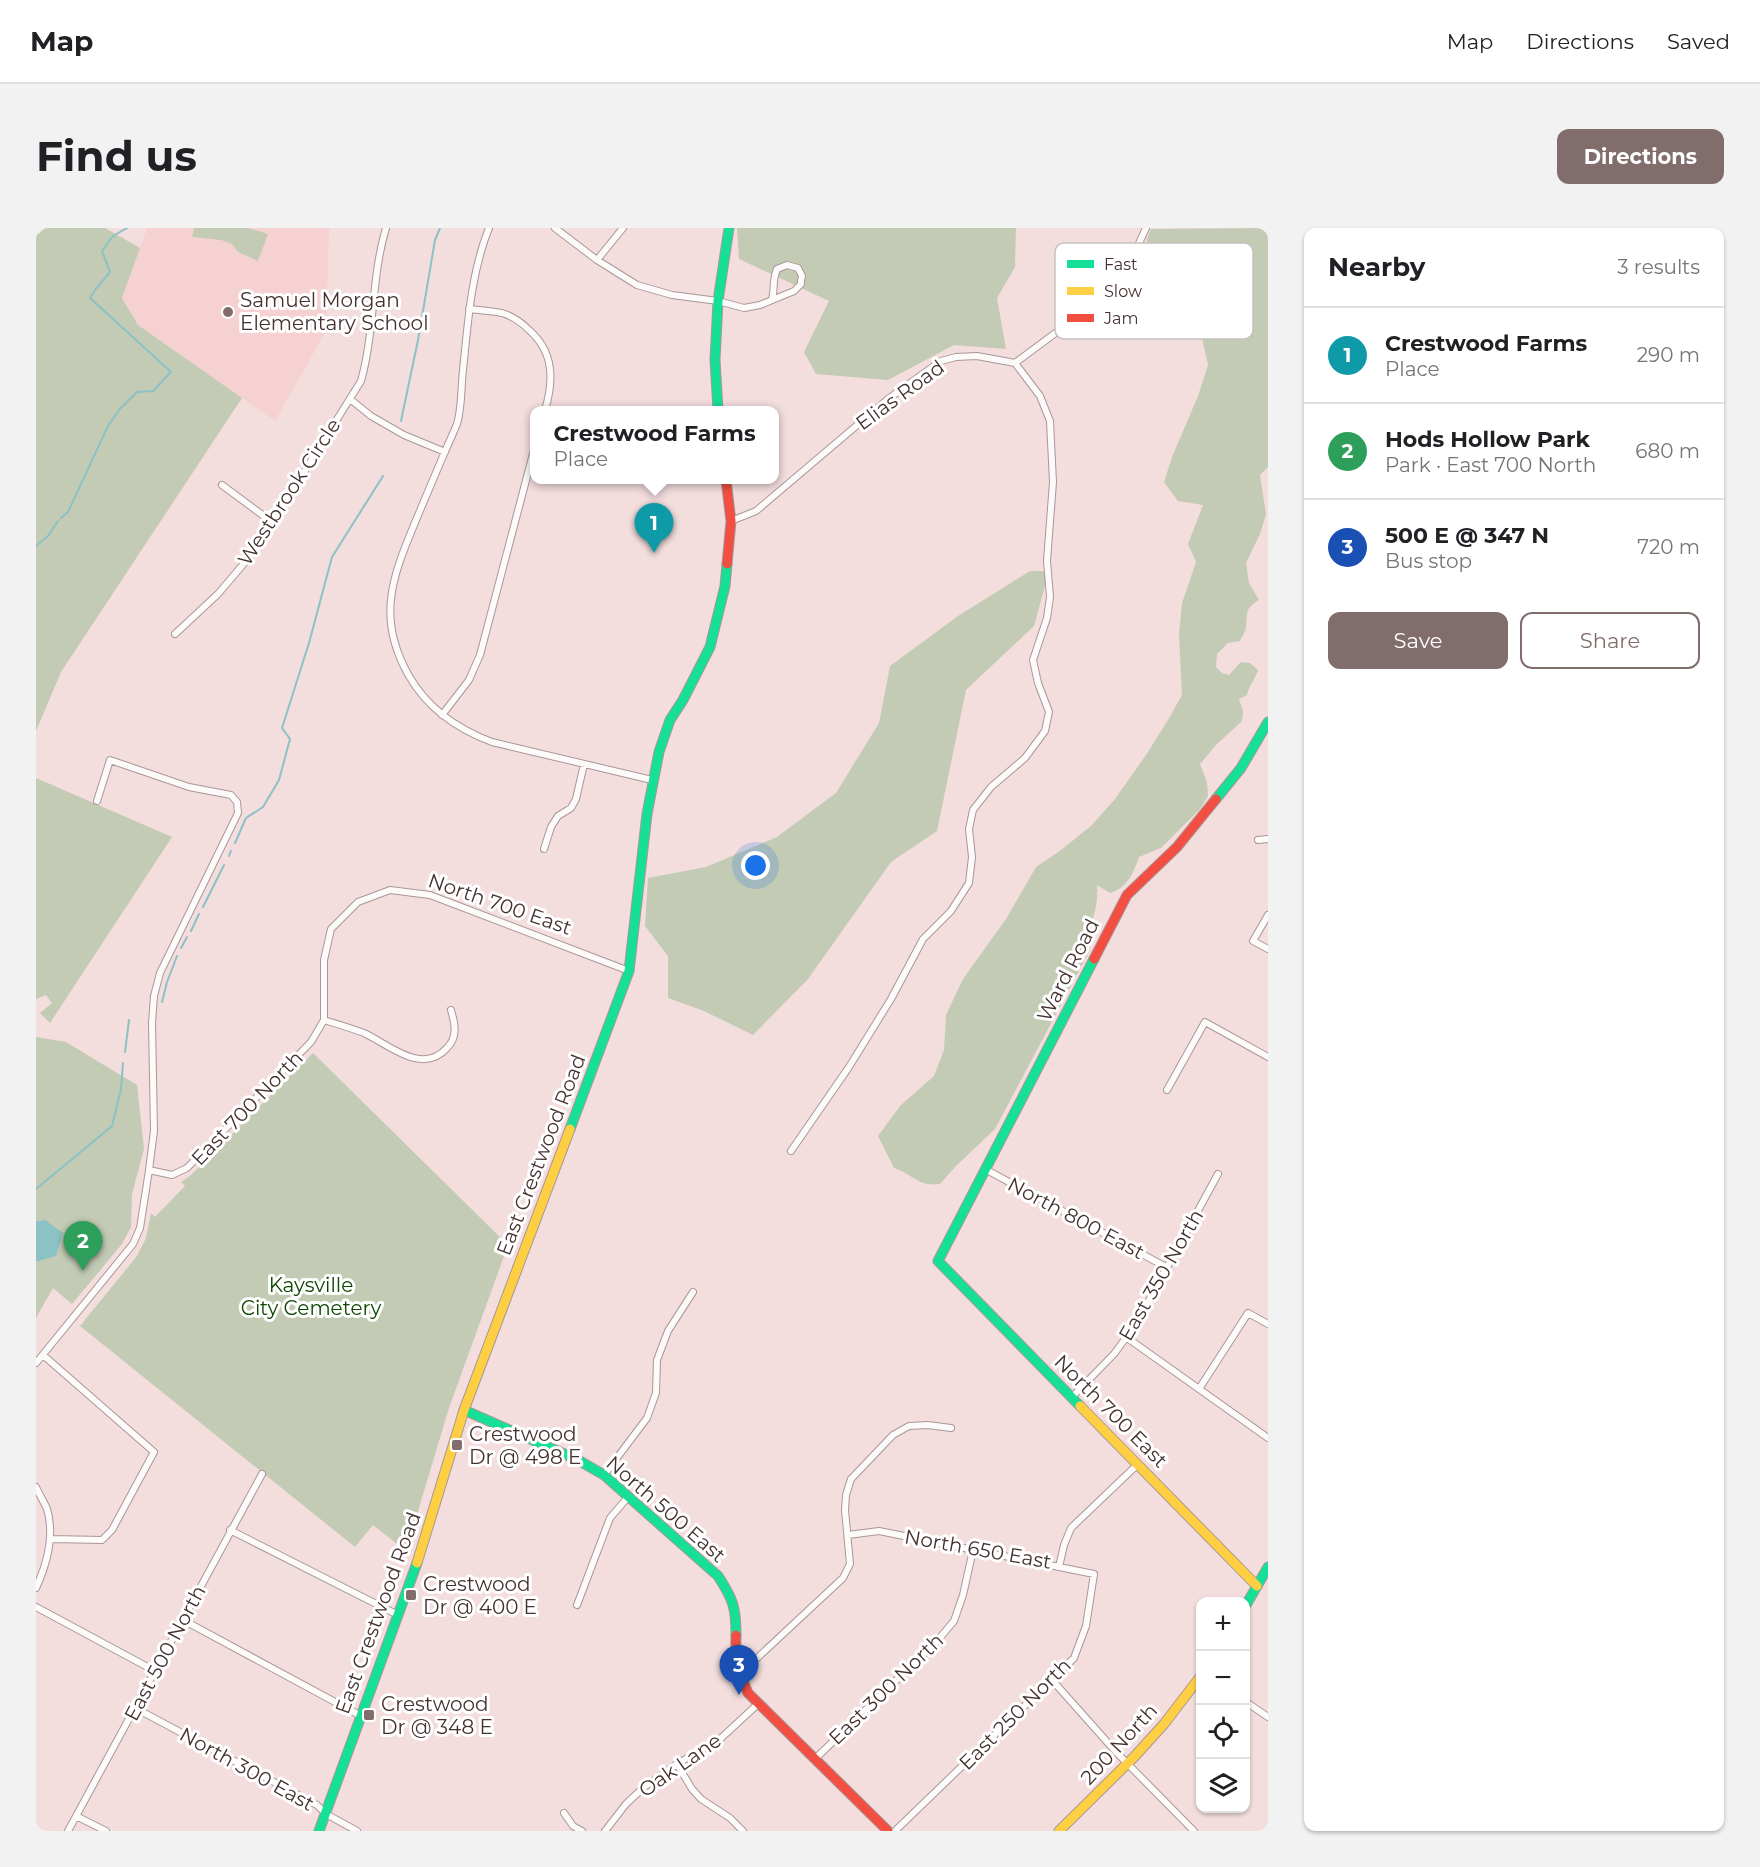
<!DOCTYPE html>
<html lang="en">
<head>
<meta charset="utf-8">
<style>
	body { margin:0; font-family:Montserrat,sans-serif; background:#f2f2f2; color:#202124 }
	.controls { position:absolute; right:18px; bottom:18px; display:grid; overflow:hidden; border-radius:12px; box-shadow:0 2px 4px #0004 }
	.controls button { width:54px; height:54px; display:grid; place-items:center; padding:0; border:0; border-bottom:2px solid #e0e0e0; background:#fff; color:#202124; font:30px sans-serif }
	.you { position:absolute; left:720px; top:638px; width:21px; height:21px; margin:-15px; border:4px solid #fff; border-radius:50%; background:#1a73e8; box-shadow:0 0 0 9px #1a73e833 }
	.badge { display:grid; place-items:center; width:39px; height:39px; border-radius:50%; background:#826d6d; color:#fff; font-size:20px; font-weight:700 }
	.pin { position:absolute; translate:-50% -50px; filter:drop-shadow(0 2px 3px #0008) }
	.pin::after { content:''; position:absolute; top:32px; width:21px; height:18px; background:inherit; clip-path:polygon(0 0,100% 0,50% 100%) }
	.popup { position:absolute; left:494px; top:178px; width:249px; height:78px; box-sizing:border-box; display:grid; place-content:center; border-radius:12px; background:#fff; filter:drop-shadow(0 2px 4px #0005); font-size:20px; white-space:nowrap; color:#757577 }
	.popup b { font-size:22px; color:#202124 }
	.popup::after { content:''; position:absolute; left:50%; top:100%; margin-left:-12px; border:12px solid transparent; border-top-color:#fff }
	.list { margin:0; padding:0; list-style:none }
	h2 { display:flex; justify-content:space-between; align-items:center; height:78px; margin:0; padding:0 24px; font-size:26px }
	h2 small { font-size:20px; font-weight:400; color:#757577 }
	.list li { display:grid; grid-template-columns:39px 1fr auto; gap:18px; align-items:center; box-sizing:border-box; height:96px; padding:0 24px; border-top:2px solid #e0e0e0 }
	.list b { display:block; font-size:22px; white-space:nowrap }
	.list p { margin:0; font-size:20px; white-space:nowrap; color:#757577 }
	.list em { font-size:20px; font-style:normal; color:#757577 }
	.actions { display:flex; gap:12px; padding:18px 24px }
	.actions a { flex:1; padding:14px 0; border:2px solid #826d6d; border-radius:12px; text-align:center; font-size:21px; color:#826d6d }
	.actions .main { background:#826d6d; color:#fff }
	.icon { flex:none; width:33px; height:33px; fill:none; stroke:currentColor; stroke-width:2; stroke-linecap:round; stroke-linejoin:round }
	.map { position:relative; flex:none; width:1232px; height:1603px; overflow:hidden; border-radius:12px }
	header { display:flex; align-items:center; gap:36px; box-sizing:border-box; height:84px; padding:0 30px; background:#fff; border-bottom:2px solid #e0e0e0 }
	header strong { font-size:28px }
	nav { display:flex; gap:33px; margin-inline-start:auto; font-size:21px }
	.intro { display:flex; align-items:center; justify-content:space-between; box-sizing:border-box; height:144px; padding:0 36px }
	h1 { margin:0; font-size:42px }
	.button { padding:15px 27px; border-radius:12px; background:#826d6d; color:#fff; font-size:21px; font-weight:700 }
	main { display:flex; gap:36px; padding:0 36px }
	aside { flex:1; background:#fff; border-radius:12px; box-shadow:0 2px 4px #0004 }
	.map>svg:first-child { display:block }
	.built { fill:#f6d1d1 }
	.green { fill:#c3cbb5 }
	.water { fill:#8bc2c5 }
	.lines { fill:none; stroke-linecap:round; stroke-linejoin:round }
	.stream { stroke:#8bc2c5; stroke-width:2 }
	.street-casing { stroke:#a99797; stroke-width:8 }
	.fast-casing { stroke:#a99797; stroke-width:11 }
	.slow-casing { stroke:#a99797; stroke-width:11 }
	.jam-casing { stroke:#a99797; stroke-width:11 }
	.street { stroke:#fdfafa; stroke-width:6 }
	.fast { stroke:#16e098; stroke-width:9 }
	.slow { stroke:#ffcf43; stroke-width:9 }
	.jam { stroke:#f24e42; stroke-width:9 }
	.poi-dot { fill:#826d6d; stroke:#fff; stroke-width:2 }
	.labels { text-anchor:middle; dominant-baseline:central; stroke-width:6; stroke-linejoin:round; paint-order:stroke }
	.poi-label { font-size:20px; fill:#453131; stroke:#fff; text-anchor:start }
	.street-label { font-size:20px; fill:#453131; stroke:#fff }
	.park-label { font-size:20px; fill:#0e4800; stroke:#fff }
	.key { fill:#fff; stroke:#c7c1c1; stroke-width:1.5 }
	.key-label { font-size:16px; fill:#453131 }
</style>
</head>
<body>
<header>
<strong>Map</strong>
<nav><a>Map</a><a>Directions</a><a>Saved</a></nav>
</header>
<div class="intro"><h1>Find us</h1><a class="button">Directions</a></div>
<main>
<div class="map">
<svg width="1232" height="1603" viewBox="0 0 1232 1603">
	<rect width="100%" height="100%" fill="#f3dddd"/>
	<!-- built -->
	<path class="built" d="M111 0H293L290 103 239 193 102 97 86 70Z"/>
	<!-- green -->
	<path class="green" d="M9 0H69L104 20 86 70 102 97 206 170 25 444 0 503V6H3Z
		M158 0H212L232 6 222 33 202 24 196 16 185 12 156 9Z
		M701 0H980L979 39 961 70 970 121 918 117 852 152 780 146 768 124 793 73 703 31Z
		M1232 0V239L1224 247 1230 286 1224 306 1210 335 1213 355 1223 372C1208 381 1212 384 1210 398 1210 403 1206 408 1204 413L1192 415 1181 426 1180 439 1186 445 1193 447 1205 434 1214 435 1222 442C1219 451 1213 458 1211 467L1203 471 1207 483 1206 493 1180 517 1164 536 1171 554 1172 568 1164 581 1125 620 1103 629C1097 646 1092 659 1074 665L1061 657C1062 676 1059 690 1049 707L1053 724 959 901 920 938 904 956C882 959 877 946 858 940L842 908 864 878 898 848 908 822 910 787 927 751 970 691 1000 639 1025 622 1055 598 1079 571 1110 527 1132 492 1146 467 1143 407 1146 375 1160 334 1152 316 1167 277 1142 273 1128 254 1136 229 1162 168 1172 137 1166 110 1159 97C1151 96 1142 96 1136 90 1121 77 1111 34 1111 14 1111 10 1113 5 1115 1Z
		M994 343H1013L998 398 930 462 901 603 855 634 772 751 717 807 668 783 632 770V728L609 698 612 650 670 639 741 609 800 565 843 495 854 438 922 388Z
		M0 550 136 609 14 795 4 785 16 775 10 767 0 771Z
		M0 809 30 814 101 857 108 921 96 966 95 999 86 1016 36 1076 17 1060 0 1090V1034L20 1028 9 992 0 993Z
		M277 825 472 1017 413 1180 370 1323 337 1297 319 1319 44 1098 101 1028 110 1010 115 985 119 989 149 958 145 954 155 947Z"/>
	<!-- water -->
	<path class="water" d="M9 992 27 1005 20 1028 0 1034V993Z"/>
	<g class="lines">
		<!-- stream -->
		<path class="stream" d="M365 193 382 112 399 12 404 0
			M25 290 32 284 72 198 83 182 101 164 117 163 135 144 54 70 59 62 74 44 66 23 77 8 91 0
			M0 318 12 308 22 293
			M199 615 210 590 227 579 243 552 254 511 246 500 273 415 296 329 347 248
			M193 628 195 623
			M167 679 188 637
			M155 703 163 686
			M145 720 151 709
			M126 774 131 754 141 728
			M89 824 93 792
			M0 961 76 898 85 861 87 835"/>
		<defs>
			<path id="street" d="M453 0C435 45 432 94 427 142 425 159 426 180 421 196 417 206 412 216 408 226 398 249 388 273 378 297 355 352 341 392 373 448 392 481 421 501 456 514L616 552
				M519 0 561 32 601 57 636 67 682 73 708 80 724 77 758 63 765 56V53L766 48 762 40 751 37 741 41C736 53 739 60 736 72
				M561 32 587 0
				M433 81C444 82 456 83 466 85 476 88 486 95 493 102 518 124 518 152 509 182
				M314 171 335 188 368 207 409 224
				M186 257 236 294
				M695 293 720 283 852 171 905 133 920 129 941 128 979 135 1072 66 1089 46 1110 0
				M139 406 182 366 210 333 228 308 325 153C339 103 335 50 350 0
				M406 487 433 452 444 427 498 222
				M61 573 74 532 153 559 195 567 201 574 202 585 124 745 118 768 116 795 118 903 113 942
				M1222 612 1232 611
				M508 621 515 599 522 588 535 580 540 571 548 536
				M1232 687 1217 713 1232 721
				M288 792C301 796 315 800 328 805 352 816 386 848 411 820 422 809 419 796 415 782
				M1131 862 1169 794 1232 829
				M755 923 813 839 855 771 887 711 915 683 933 655 936 629 933 601 937 582 955 559 989 530 1009 503 1013 484 1002 455 997 432 1011 390 1014 369 1011 333 1017 254 1014 193 1004 168 979 135
				M949 941 1130 1039
				M1090 1109 1232 1210
				M7 1127 118 1224 76 1302 66 1312 15 1311
				M0 1135 97 1016 104 1000 113 942 136 947 151 940 275 814 288 792V732L295 701 322 674 354 662 394 667 593 743
				M1163 1161 1212 1085 1232 1096
				M1036 1169 1078 1126 1100 1096 1182 946
				M568 1247 611 1190 620 1165 621 1132 632 1103 657 1064
				M0 1259C3 1266 8 1274 11 1281 19 1308 11 1336 0 1360
				M194 1302 362 1387
				M812 1307 843 1303 1058 1346 1050 1398 1038 1430 859 1603
				M1023 1339 1028 1317 1035 1300 1102 1236
				M541 1377 574 1290 593 1268
				M0 1379 119 1443
				M147 1392 325 1488
				M704 1446 807 1350 814 1336 809 1282 810 1267 815 1251 857 1207 873 1198 892 1197 915 1200
				M1016 1452 1081 1525 1158 1603
				M1210 1474 1232 1489
				M99 1480 281 1577 290 1586 321 1603
				M780 1530 902 1412 918 1393 927 1367 937 1322
				M641 1536 656 1561 665 1571 694 1590 707 1603
				M528 1585 537 1598 546 1603
				M40 1588 70 1603
				M32 1603 226 1246
				M569 1603 590 1576 607 1560 641 1536 683 1512 723 1475"/>
			<path id="fast" d="M682 182 679 132 682 73 693 0
				M1180 571 1205 540 1232 494
				M534 901 593 743 611 586 623 524 634 492 647 472 674 419 689 358 691 336
				M1044 1178 902 1033 1058 731
				M428 1182 542 1232 568 1247 682 1348C697 1371 700 1379 700 1407
				M1210 1377 1232 1339
				M283 1603 381 1335"/>
			<path id="slow" d="M1044 1178 1221 1358
				M381 1335 428 1182 534 901
				M1023 1603 1099 1528 1128 1496 1164 1449"/>
			<path id="jam" d="M690 252 695 293 691 336
				M1058 731 1091 667 1141 619 1180 571
				M700 1407C699 1432 702 1442 712 1465L852 1603"/>
		</defs>
		<!-- street casing -->
		<use href="#street" class="street-casing"/>
		<!-- fast casing -->
		<use href="#fast" class="fast-casing"/>
		<!-- slow casing -->
		<use href="#slow" class="slow-casing"/>
		<!-- jam casing -->
		<use href="#jam" class="jam-casing"/>
		<!-- street -->
		<use href="#street" class="street"/>
		<!-- fast -->
		<use href="#fast" class="fast"/>
		<!-- slow -->
		<use href="#slow" class="slow"/>
		<!-- jam -->
		<use href="#jam" class="jam"/>
	</g>
	<!-- markers -->
	<g class="poi-dot">
		<circle cx="192" cy="84" r="6"/>
		<rect x="415" y="1211" width="12" height="12" rx="3"/>
		<rect x="369" y="1361" width="12" height="12" rx="3"/>
		<rect x="327" y="1481" width="12" height="12" rx="3"/>
	</g>
	<g class="labels">
		<!-- poi labels -->
		<g class="poi-label">
			<text x="204" y="72">Samuel Morgan<tspan x="204" dy="23">Elementary School</tspan></text>
			<text x="433" y="1206">Crestwood<tspan x="433" dy="23">Dr @ 498 E</tspan></text>
			<text x="387" y="1356">Crestwood<tspan x="387" dy="23">Dr @ 400 E</tspan></text>
			<text x="345" y="1476">Crestwood<tspan x="345" dy="23">Dr @ 348 E</tspan></text>
		</g>
		<!-- street labels -->
		<g class="street-label">
			<text transform="translate(864 167) rotate(-36)">Elias Road</text>
			<text transform="translate(253 264) rotate(-57)">Westbrook Circle</text>
			<text transform="translate(464 676) rotate(19)">North 700 East</text>
			<text transform="translate(1032 742) rotate(-63)">Ward Road</text>
			<text transform="translate(211 880) rotate(-46)">East 700 North</text>
			<text transform="translate(505 927) rotate(-69)">East Crestwood Road</text>
			<text transform="translate(1040 990) rotate(28)">North 800 East</text>
			<text transform="translate(1125 1047) rotate(-60)">East 350 North</text>
			<text transform="translate(1075 1183) rotate(45)">North 700 East</text>
			<text transform="translate(630 1281) rotate(41)">North 500 East</text>
			<text transform="translate(942 1321) rotate(10)">North 650 East</text>
			<text transform="translate(342 1385) rotate(-70)">East Crestwood Road</text>
			<text transform="translate(129 1425) rotate(-62)">East 500 North</text>
			<text transform="translate(850 1461) rotate(-44)">East 300 North</text>
			<text transform="translate(979 1486) rotate(-45)">East 250 North</text>
			<text transform="translate(1083 1516) rotate(-47)">200 North</text>
			<text transform="translate(644 1537) rotate(-35)">Oak Lane</text>
			<text transform="translate(211 1541) rotate(29)">North 300 East</text>
		</g>
		<!-- park labels -->
		<g class="park-label">
			<text x="275" y="1057">Kaysville<tspan x="275" dy="23">City Cemetery</tspan></text>
		</g>
	</g>
	<!-- legend -->
	<rect x="1019" y="15" width="198" height="96" rx="9" class="key"/>
	<rect x="1031" y="32" width="27" height="8" fill="#16e098"/>
	<rect x="1031" y="59" width="27" height="8" fill="#ffcf43"/>
	<rect x="1031" y="86" width="27" height="8" fill="#f24e42"/>
	<g class="key-label">
		<text x="1068" y="42">Fast</text>
		<text x="1068" y="69">Slow</text>
		<text x="1068" y="96">Jam</text>
	</g>
</svg>
<div class="controls">
<button>+</button>
<button>−</button>
<button><svg class="icon" aria-label="locate" viewBox="0 0 24 24"><circle cx="12" cy="12" r="6"/><path d="M12 2v4M12 18v4M2 12h4M18 12h4"/></svg></button>
<button><svg class="icon" aria-label="layers" viewBox="0 0 24 24"><path d="M12 4l9 5-9 5-9-5zM3 14l9 5 9-5"/></svg></button>
</div>
<div class="you"></div>
<div class="pin badge" style="left:618px;top:325px;background:#0f9aa8">1</div>
<div class="popup"><b>Crestwood Farms</b>Place</div>
<div class="pin badge" style="left:47px;top:1043px;background:#2e9e5b">2</div>
<div class="pin badge" style="left:703px;top:1467px;background:#1a4fb4">3</div>
</div>
<aside>
<h2>Nearby<small>3 results</small></h2>
<ul class="list">
<li><span class="badge" style="background:#0f9aa8">1</span><div><b>Crestwood Farms</b><p>Place</p></div><em>290 m</em></li>
<li><span class="badge" style="background:#2e9e5b">2</span><div><b>Hods Hollow Park</b><p>Park · East 700 North</p></div><em>680 m</em></li>
<li><span class="badge" style="background:#1a4fb4">3</span><div><b>500 E @ 347 N</b><p>Bus stop</p></div><em>720 m</em></li>
</ul>
<div class="actions"><a class="main">Save</a><a>Share</a></div>
</aside>
</main>
</body>
</html>
